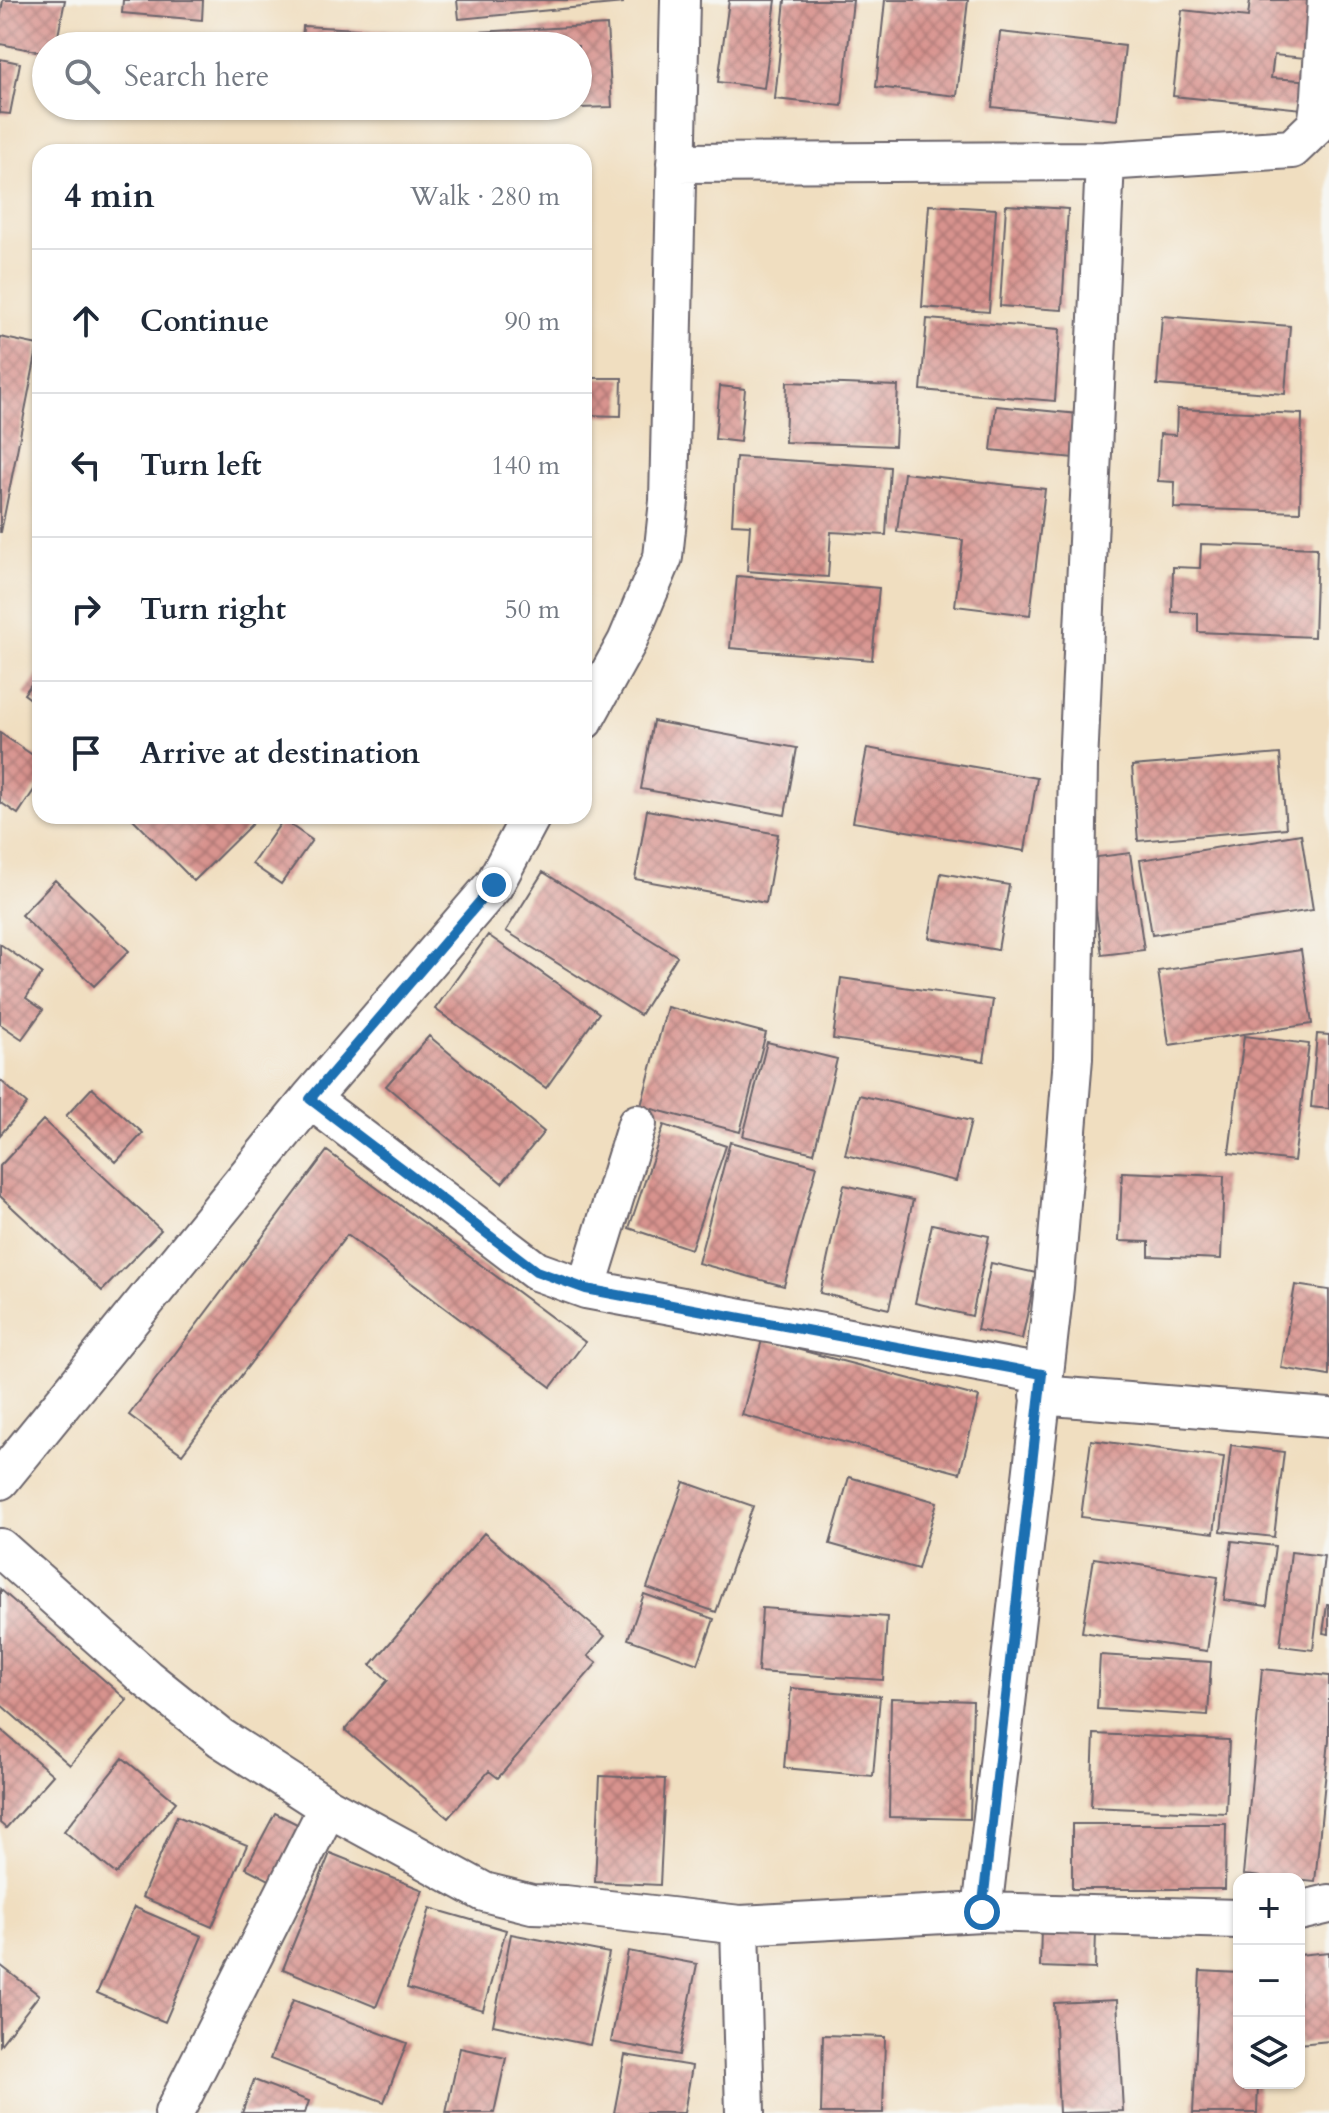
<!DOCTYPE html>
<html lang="en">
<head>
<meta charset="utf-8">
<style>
	body { margin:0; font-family:Cardo,serif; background:#f2f2f3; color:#1f2937 }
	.controls { position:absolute; right:24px; bottom:24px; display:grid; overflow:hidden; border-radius:16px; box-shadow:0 2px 6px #0004 }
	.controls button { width:72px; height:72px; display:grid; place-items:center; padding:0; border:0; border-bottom:2px solid #e0e1e3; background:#fff; color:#1f2937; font:40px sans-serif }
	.stop { position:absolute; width:24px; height:24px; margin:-18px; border:6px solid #1f6fb2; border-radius:50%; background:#fff }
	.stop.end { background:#1f6fb2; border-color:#fff; box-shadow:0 2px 8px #0008 }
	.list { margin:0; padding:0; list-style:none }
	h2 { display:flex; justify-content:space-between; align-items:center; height:104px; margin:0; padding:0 32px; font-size:34px }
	h2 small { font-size:26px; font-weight:400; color:#747a83 }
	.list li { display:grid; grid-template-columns:52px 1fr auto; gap:24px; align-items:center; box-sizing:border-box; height:144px; padding:0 32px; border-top:2px solid #e0e1e3 }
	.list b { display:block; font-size:30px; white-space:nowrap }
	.list em { font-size:26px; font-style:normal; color:#747a83 }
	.icon { flex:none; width:44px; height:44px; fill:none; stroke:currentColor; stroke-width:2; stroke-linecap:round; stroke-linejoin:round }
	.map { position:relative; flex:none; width:1329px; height:2113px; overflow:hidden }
	.search { position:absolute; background:#fff; box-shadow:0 2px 6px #0004; left:32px; top:32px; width:560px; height:88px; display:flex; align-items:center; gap:20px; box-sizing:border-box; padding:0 28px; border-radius:44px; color:#747a83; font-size:30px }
	.panel { position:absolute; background:#fff; box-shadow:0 2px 6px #0004; left:32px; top:144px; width:560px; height:680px; border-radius:24px }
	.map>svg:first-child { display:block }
	.building { fill:url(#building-cross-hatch) }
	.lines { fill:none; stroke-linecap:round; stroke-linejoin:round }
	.street-casing { stroke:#6a646a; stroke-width:42 }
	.street { stroke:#fff; stroke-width:38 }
	.route { stroke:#1f6fb2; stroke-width:10 }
</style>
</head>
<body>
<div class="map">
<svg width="1329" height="2113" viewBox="0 0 1329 2113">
	<defs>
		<pattern id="building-cross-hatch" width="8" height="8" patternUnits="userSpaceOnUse" patternTransform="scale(2)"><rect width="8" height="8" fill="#d8938e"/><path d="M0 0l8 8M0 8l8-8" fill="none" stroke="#af7875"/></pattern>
	</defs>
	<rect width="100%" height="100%" fill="#f6f6f2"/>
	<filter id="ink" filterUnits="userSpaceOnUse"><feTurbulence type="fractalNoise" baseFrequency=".0125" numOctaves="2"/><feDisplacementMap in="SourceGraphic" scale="16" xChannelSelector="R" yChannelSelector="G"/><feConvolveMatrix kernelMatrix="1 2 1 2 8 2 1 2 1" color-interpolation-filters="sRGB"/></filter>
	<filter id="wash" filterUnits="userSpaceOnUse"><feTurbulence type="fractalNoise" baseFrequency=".006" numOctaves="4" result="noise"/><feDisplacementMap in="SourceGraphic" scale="32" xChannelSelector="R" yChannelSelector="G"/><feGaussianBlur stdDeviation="1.8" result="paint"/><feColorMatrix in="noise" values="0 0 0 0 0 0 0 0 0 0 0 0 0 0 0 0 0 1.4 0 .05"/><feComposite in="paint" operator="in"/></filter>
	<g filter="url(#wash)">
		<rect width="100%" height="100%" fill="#f0dec0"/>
		<g id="blocks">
			<!-- building -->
			<path class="building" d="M3 0H65L56 46H46V53L0 44V18Z
				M123 0H203L202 20 122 13Z
				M457 0H623V3L459 19Z
				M729 0H776L764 88 718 82Z
				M785 0H853L842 106 775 99Z
				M885 0H968L957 96 876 87Z
				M1250 0H1311L1305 58 1274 55 1271 78 1314 81 1312 110 1173 96 1182 10 1248 17Z
				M607 25 612 107 578 108V46H460V33Z
				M303 26 429 33 428 46H302Z
				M1000 32 1125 46 1117 120 992 107Z
				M0 59 20 63 10 114 0 113Z
				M463 106H577V108L464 114Z
				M286 147 412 148V152H286Z
				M929 205 996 209 989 312 922 307Z
				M1006 205 1068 209 1062 310 1000 306Z
				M1162 316 1290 326 1285 394 1157 385Z
				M927 319 1060 329 1055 401 921 390Z
				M0 337 38 345 1 532H0Z
				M584 378H622L621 416 584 415Z
				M787 382 898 386 895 446 785 442Z
				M720 386 745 389 740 442 715 439Z
				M996 406 1078 414 1074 458 991 450Z
				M1177 409 1302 414 1300 512 1174 508 1175 482 1158 481 1160 434 1176 435Z
				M736 457 890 467 886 535 831 532 828 577 747 571 750 525 732 524Z
				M904 473 1045 489 1030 615 955 606 963 540 897 532Z
				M1201 544 1317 548 1314 637 1198 632V613L1172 612 1173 567 1200 568Z
				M737 576 879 588 872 660 730 648Z
				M40 672V706L24 694Z
				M653 721 797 748 785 815 641 789Z
				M0 733 40 760V781L18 814 0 802Z
				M867 748 1037 778 1025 851 853 822Z
				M1280 754 1286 828 1138 841 1132 766Z
				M647 810 778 834 766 903 635 879Z
				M130 816H260L194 881Z
				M283 820 312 840 281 884 252 864Z
				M1301 834 1313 910 1152 935 1140 860Z
				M1130 853 1144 950 1102 955 1089 858Z
				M543 872 677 956 640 1015 506 931Z
				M941 873 1009 885 998 950 929 938Z
				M55 880 129 951 94 986 21 915Z
				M488 935 599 1013 546 1088 435 1009Z
				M0 944 42 973 26 998 43 1010 22 1039 0 1024Z
				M1301 950 1312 1024 1169 1045 1158 971Z
				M841 978 993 1000 984 1061 833 1039Z
				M667 1007 766 1033 740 1132 641 1106Z
				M1317 1034 1329 1035V1109L1311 1107Z
				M429 1036 544 1132 502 1183 386 1086Z
				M1244 1036 1309 1044 1294 1161 1229 1153Z
				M767 1042 837 1059 814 1153 743 1136Z
				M0 1080 27 1104 0 1135Z
				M92 1088 143 1133 116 1162 66 1116Z
				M859 1095 971 1121 956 1181 845 1155Z
				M43 1120 161 1230 102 1291 0 1196V1166Z
				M664 1125 726 1146 691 1249 629 1228Z
				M730 1142 817 1166 784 1286 698 1263Z
				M327 1151 585 1342 551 1387 347 1235 182 1454 129 1415Z
				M1122 1172 1224 1176 1221 1259 1149 1256V1242L1119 1241Z
				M844 1185 913 1200 889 1309 820 1293Z
				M932 1224 989 1236 972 1316 915 1303Z
				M991 1263 1036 1273 1022 1339 977 1330Z
				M1295 1285 1329 1290V1376L1281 1368Z
				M762 1340 979 1397 960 1473 742 1415Z
				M1091 1440 1224 1457 1214 1533 1081 1517Z
				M1231 1445 1284 1452 1274 1537 1221 1531Z
				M849 1477 937 1502 918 1569 830 1544Z
				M684 1482 753 1506 716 1612 647 1588Z
				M484 1533 605 1636 588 1656 597 1663 498 1778 489 1771 448 1818 345 1730 388 1680 371 1665Z
				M1232 1541 1275 1546 1267 1606 1224 1600Z
				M1291 1552 1324 1556 1313 1650 1280 1646Z
				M1094 1558 1218 1577 1207 1651 1082 1632Z
				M0 1589 127 1700 70 1765 0 1704Z
				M644 1594 714 1619 698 1664 628 1639Z
				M1327 1605H1329V1634L1323 1633Z
				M762 1608 887 1617 883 1680 758 1672Z
				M1100 1655 1211 1662 1208 1716 1097 1709Z
				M1262 1669 1329 1676V1740L1315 1882 1243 1875Z
				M791 1688 880 1696 873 1776 784 1768Z
				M891 1698 973 1701 970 1819 889 1817Z
				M0 1729 53 1775 6 1828 0 1823Z
				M1094 1734 1229 1740 1226 1813 1091 1807Z
				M123 1758 176 1802 116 1874 64 1831Z
				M600 1776 665 1779 660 1885 595 1882Z
				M275 1813 305 1828 275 1883 246 1868Z
				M177 1816 247 1845 212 1927 142 1897Z
				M1072 1824H1226L1225 1889H1072Z
				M330 1853 423 1890 376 2007 283 1969Z
				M134 1907 202 1936 165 2022 97 1993Z
				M430 1908 506 1930 483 2010 407 1988Z
				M1041 1927 1096 1929 1095 1969 1040 1967Z
				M511 1934 609 1953 590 2045 493 2025Z
				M628 1951 697 1964 679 2055 611 2042Z
				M1329 1952V2041L1299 2044V1955Z
				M0 1965 39 1995 0 2045Z
				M1200 1971 1239 1973V2083H1258L1257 2113H1193Z
				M293 2000 407 2043 384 2102 270 2059Z
				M1117 2000 1123 2111 1059 2113 1054 2003Z
				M823 2035 885 2037 883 2113H821Z
				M460 2048 506 2058 494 2113H446Z
				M625 2055 692 2066 684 2113H614Z
				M254 2080 309 2101 305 2113H242Z"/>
		</g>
	</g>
	<g filter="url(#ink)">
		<use href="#blocks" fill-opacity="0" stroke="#6a646a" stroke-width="2"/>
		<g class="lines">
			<defs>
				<path id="street" d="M676 163 1105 161 1292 149 1317 125 1321 96 1327 0
					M584 720 627 642 663 557 669 501 680 0
					M310 1099 536 1271 586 1289 1042 1374
					M586 1289 637 1124
					M1040 1395 1329 1418
					M0 1480 310 1099 494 885 531 816
					M0 1548 146 1678 221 1738 328 1807 484 1892 532 1904 565 1905 740 1925 982 1912 1239 1919
					M1299 1911 1329 1904
					M982 1912 1054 1287 1073 1058 1078 765 1105 161
					M740 1925 745 2113
					M174 2113 328 1807"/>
			</defs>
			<!-- street casing -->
			<use href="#street" class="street-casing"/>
			<!-- street -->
			<use href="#street" class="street"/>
		</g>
	</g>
	<g class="lines" filter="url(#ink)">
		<!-- route -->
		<path class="route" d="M494 885 310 1099 536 1271 586 1289 1042 1374 982 1912"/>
	</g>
</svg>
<div class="controls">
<button>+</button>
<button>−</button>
<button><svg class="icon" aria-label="layers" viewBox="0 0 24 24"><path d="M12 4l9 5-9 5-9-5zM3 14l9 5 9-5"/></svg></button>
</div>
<div class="stop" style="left:982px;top:1912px"></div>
<div class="stop end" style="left:494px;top:885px"></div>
<div class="search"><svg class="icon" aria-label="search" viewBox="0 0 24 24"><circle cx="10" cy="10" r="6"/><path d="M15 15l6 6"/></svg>Search here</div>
<section class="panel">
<h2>4 min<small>Walk · 280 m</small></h2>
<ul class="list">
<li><svg class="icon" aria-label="ahead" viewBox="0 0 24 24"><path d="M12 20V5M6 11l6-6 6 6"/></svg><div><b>Continue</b></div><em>90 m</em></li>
<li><svg class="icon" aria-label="left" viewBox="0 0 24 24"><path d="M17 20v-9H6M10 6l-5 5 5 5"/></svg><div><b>Turn left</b></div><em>140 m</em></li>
<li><svg class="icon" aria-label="right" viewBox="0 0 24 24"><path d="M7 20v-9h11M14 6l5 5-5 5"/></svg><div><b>Turn right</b></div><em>50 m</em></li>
<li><svg class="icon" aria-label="arrive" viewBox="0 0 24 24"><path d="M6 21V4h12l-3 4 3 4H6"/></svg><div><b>Arrive at destination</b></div></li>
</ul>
</section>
</div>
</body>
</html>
